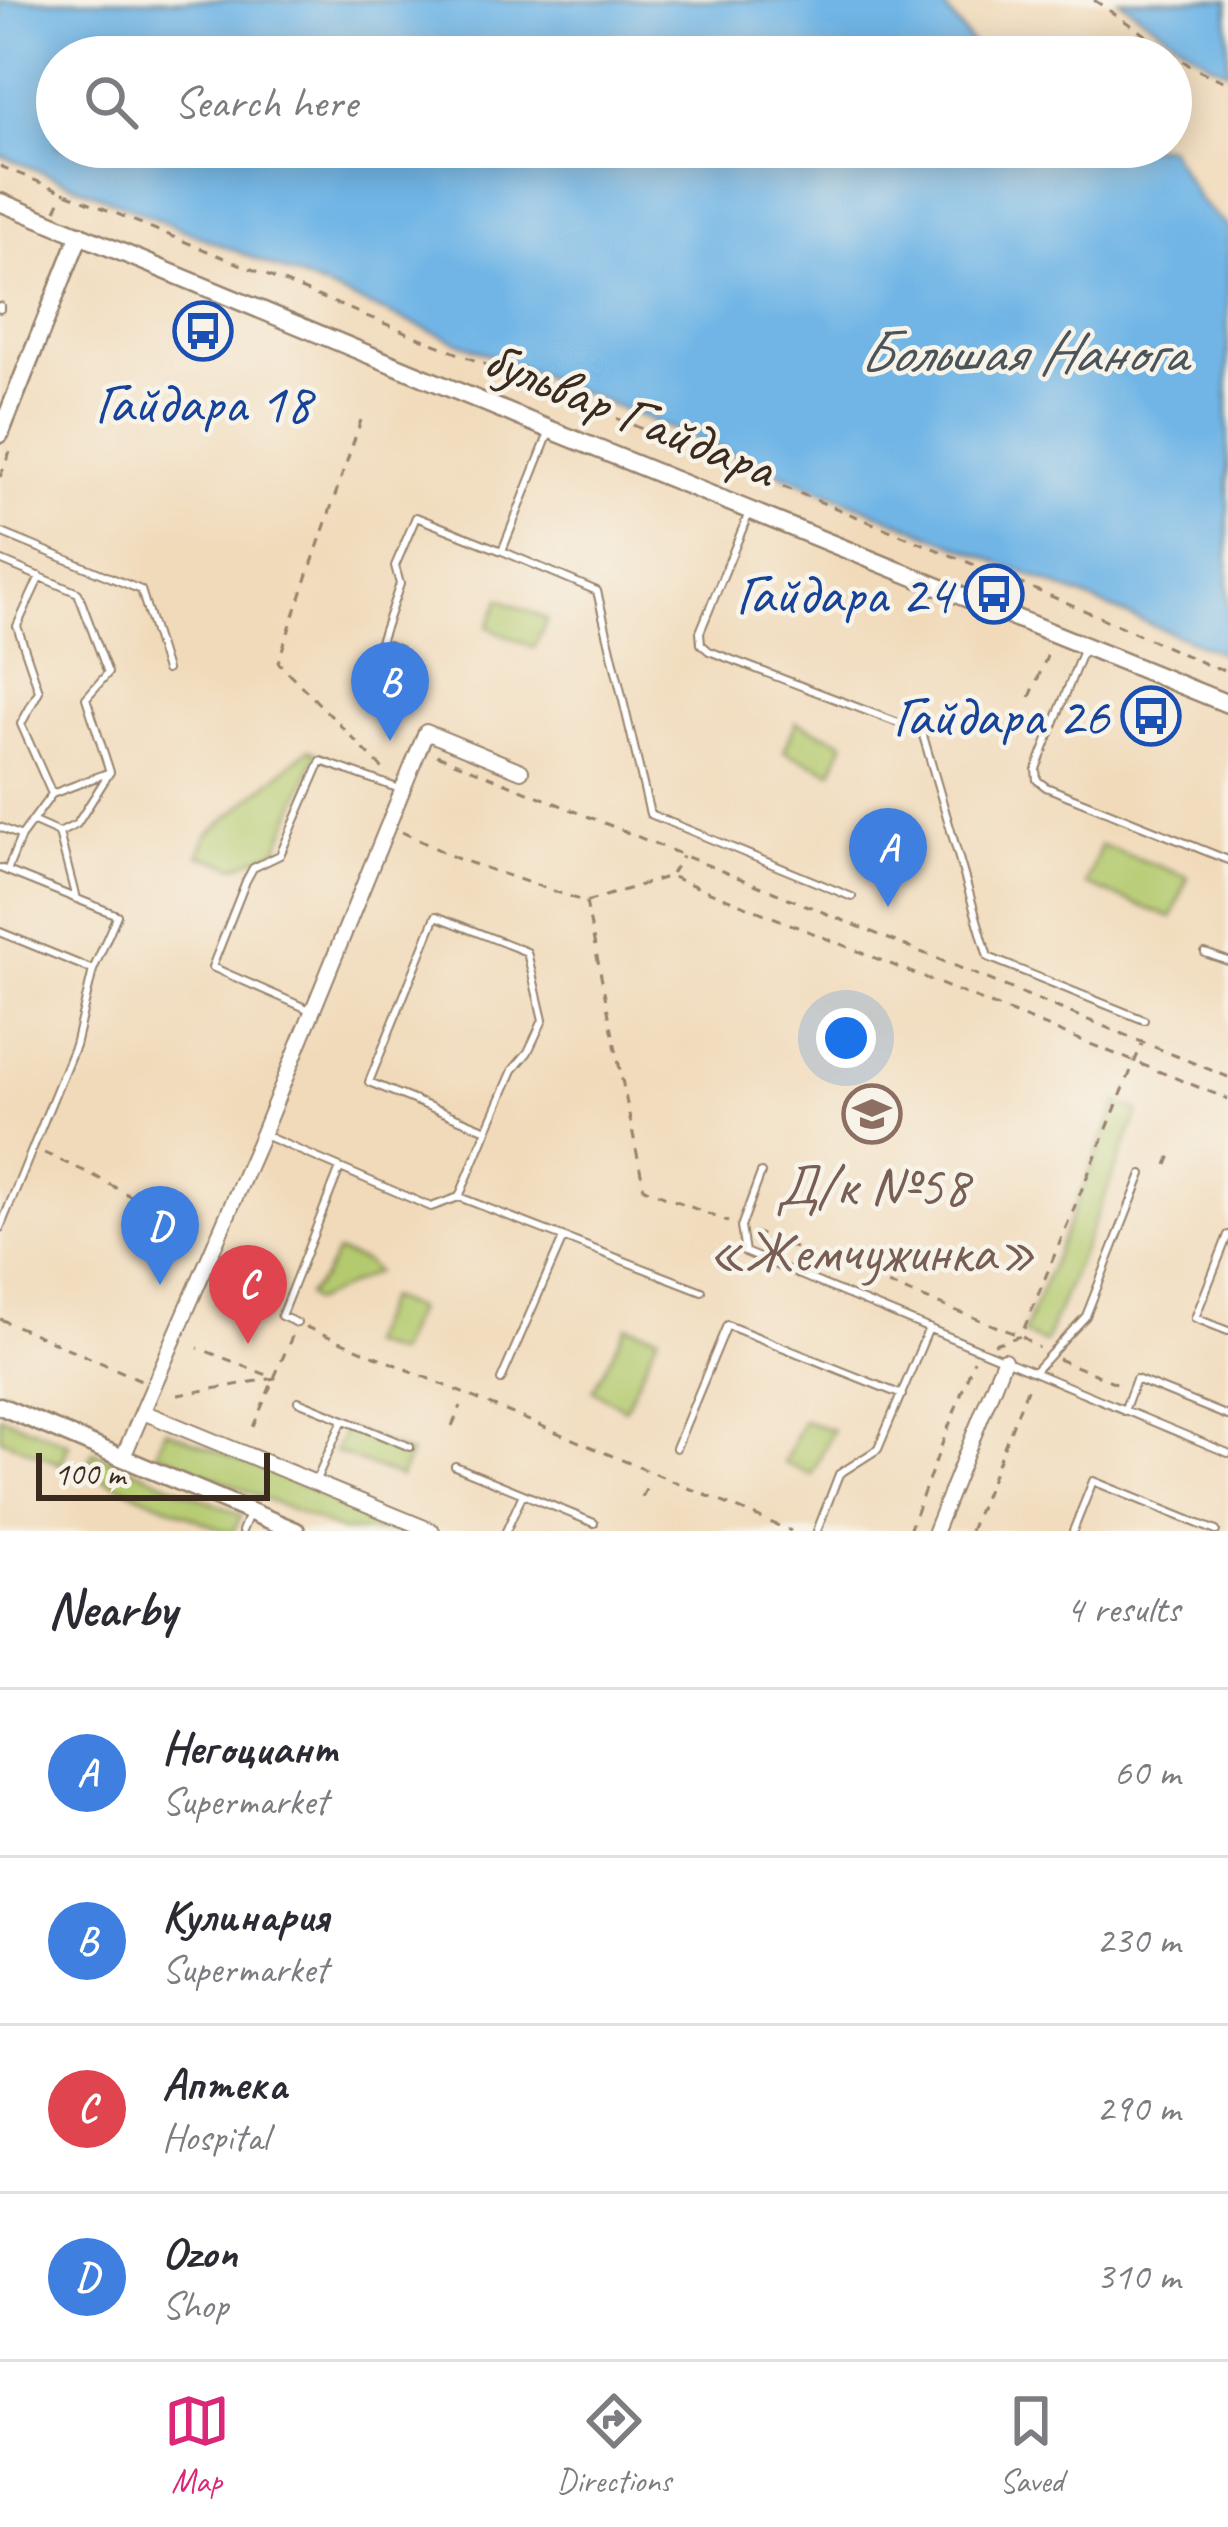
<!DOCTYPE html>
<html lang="en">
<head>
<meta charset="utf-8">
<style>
	body { margin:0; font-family:Caveat,sans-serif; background:#f7f7f7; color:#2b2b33 }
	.scale { position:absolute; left:36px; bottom:30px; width:234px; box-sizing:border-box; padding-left:12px; border:6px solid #3b2a1e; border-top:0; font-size:33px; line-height:42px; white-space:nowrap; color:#3b2a1e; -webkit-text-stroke:9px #f7f3e8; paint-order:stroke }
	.you { position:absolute; left:846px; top:1038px; width:42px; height:42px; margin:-30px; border:9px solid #fff; border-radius:50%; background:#1a73e8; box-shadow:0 0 0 18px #1a73e833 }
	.badge { display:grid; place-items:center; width:78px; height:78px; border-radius:50%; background:#db2777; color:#fff; font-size:39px; font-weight:700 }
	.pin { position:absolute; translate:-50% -99px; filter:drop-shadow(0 3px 6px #0008) }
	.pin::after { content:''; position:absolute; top:63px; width:42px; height:36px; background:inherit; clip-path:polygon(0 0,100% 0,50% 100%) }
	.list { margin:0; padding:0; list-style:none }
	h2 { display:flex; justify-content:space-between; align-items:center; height:156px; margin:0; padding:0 48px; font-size:51px }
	h2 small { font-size:39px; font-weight:400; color:#7c7c81 }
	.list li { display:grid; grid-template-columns:78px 1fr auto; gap:36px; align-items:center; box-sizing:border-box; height:168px; padding:0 48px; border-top:3px solid #e1e1e2 }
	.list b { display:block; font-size:45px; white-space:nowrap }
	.list p { margin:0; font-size:39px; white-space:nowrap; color:#7c7c81 }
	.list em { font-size:39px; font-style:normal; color:#7c7c81 }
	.icon { flex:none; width:66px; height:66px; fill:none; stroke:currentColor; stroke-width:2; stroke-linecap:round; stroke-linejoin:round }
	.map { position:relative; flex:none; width:1228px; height:1531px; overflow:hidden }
	.search { position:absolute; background:#fff; box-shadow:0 6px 30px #0003; left:36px; right:36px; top:36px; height:132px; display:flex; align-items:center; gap:30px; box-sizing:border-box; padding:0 42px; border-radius:66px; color:#7c7c81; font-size:45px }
	.sheet { height:828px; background:#fff }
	nav { display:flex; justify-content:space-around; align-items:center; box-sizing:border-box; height:168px; border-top:3px solid #e1e1e2; background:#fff; font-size:33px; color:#7c7c81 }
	nav a { display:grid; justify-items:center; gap:6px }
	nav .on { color:#db2777 }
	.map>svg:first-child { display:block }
	.green { fill:#b4ca6e; stroke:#787a46; stroke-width:3 }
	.water { fill:#70b5e6; stroke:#567082; stroke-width:3 }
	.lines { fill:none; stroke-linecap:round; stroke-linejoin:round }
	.service-casing { stroke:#96826c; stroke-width:10 }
	.minor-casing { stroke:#96826c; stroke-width:18 }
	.tertiary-casing { stroke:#96826c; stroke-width:21 }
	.path { stroke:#96826c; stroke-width:3; stroke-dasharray:9 9; stroke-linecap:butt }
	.service { stroke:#fff; stroke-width:6 }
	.minor { stroke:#fff; stroke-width:14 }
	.tertiary { stroke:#fff; stroke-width:16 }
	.labels { text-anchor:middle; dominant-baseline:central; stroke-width:9; stroke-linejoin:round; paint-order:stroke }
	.transit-label { font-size:57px; fill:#164399; stroke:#f7f3e8; text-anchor:end }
	.street-label { font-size:57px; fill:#3b2a1e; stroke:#f7f3e8 }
	.education-label { font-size:57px; fill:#785e54; stroke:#f7f3e8 }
	.water-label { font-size:60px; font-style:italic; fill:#4b545a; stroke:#f7f3e8 }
</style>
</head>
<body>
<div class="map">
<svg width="1228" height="1531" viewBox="0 0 1228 1531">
	<rect width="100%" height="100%" fill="#f7f3e8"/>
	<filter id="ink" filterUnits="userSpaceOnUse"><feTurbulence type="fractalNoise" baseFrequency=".00833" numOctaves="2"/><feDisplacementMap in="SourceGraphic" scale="24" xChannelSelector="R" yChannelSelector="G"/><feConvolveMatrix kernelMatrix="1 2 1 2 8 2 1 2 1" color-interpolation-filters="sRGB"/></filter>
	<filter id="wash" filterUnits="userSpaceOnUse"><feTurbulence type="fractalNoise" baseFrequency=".004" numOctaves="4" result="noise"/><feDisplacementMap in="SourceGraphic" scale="48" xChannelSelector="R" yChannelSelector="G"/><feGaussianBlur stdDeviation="2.7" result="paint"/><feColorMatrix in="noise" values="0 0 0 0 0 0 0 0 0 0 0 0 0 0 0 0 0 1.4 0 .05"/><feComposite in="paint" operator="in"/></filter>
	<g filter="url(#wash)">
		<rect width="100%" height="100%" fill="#f1daba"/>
		<!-- green -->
		<path class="green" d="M500 599 547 619 534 648 488 627Z
			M796 722 844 742 832 772 784 752Z
			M309 749 317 753 277 850 235 867 199 855 207 835Z
			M1101 845 1188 877 1172 918 1086 885Z
			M1118 1103 1139 1111 1045 1343 1023 1334Z
			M337 1252 366 1262 376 1272 313 1302 307 1295 322 1279Z
			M387 1298 416 1309 396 1354 366 1344Z
			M627 1326 658 1335 625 1409 593 1390Z
			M0 1416 69 1444 61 1464 0 1438Z
			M803 1421 833 1430 812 1475 784 1463Z
			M345 1428 410 1454 400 1477 335 1452Z
			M166 1430 411 1531H341L156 1452Z
			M93 1452 241 1515 234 1531H224L85 1471Z"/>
		<!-- water -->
		<path class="water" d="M0 0H939L982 57H57V147H1168L1199 200 1228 228V656L0 155Z
			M1119 0H1228V71L1208 62Z"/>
	</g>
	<g filter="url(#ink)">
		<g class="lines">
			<defs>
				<path id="service" d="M0 306V309
					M549 433 502 551 597 591 650 814 852 897
					M749 513 700 632 701 644 709 651 922 732 988 957 1144 1020
					M0 532 141 590 166 670
					M0 560 78 593 108 673 86 698 110 772 77 824 59 833
					M400 650 380 642 400 584 395 566 416 517 502 551
					M1083 650 1036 769 1037 780 1046 787 1228 860
					M52 794 110 772
					M34 822 59 833 76 899
					M0 827 21 836 52 794 21 724 39 691 17 626 40 576
					M0 868 117 915 93 970 75 1045 0 1228
					M7 871 21 836
					M0 932 93 970
					M1205 953 1228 961
					M310 1010 212 967 246 881 253 868 280 855 321 761 400 789
					M266 1136 431 1207 459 1197 702 1291
					M761 1173 741 1227 745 1252 1228 1453
					M459 1197 487 1130 369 1082 436 916 527 952 543 1020 528 1052 513 1070 487 1130
					M1228 1235 1195 1318 1228 1331
					M297 1323 281 1316 340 1168
					M1034 1372 1086 1316 1142 1174
					M501 1380 563 1238
					M298 1401 410 1447
					M1124 1411 1136 1379 1228 1416
					M676 1448 727 1325 902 1395
					M455 1466 594 1523
					M315 1482 343 1420
					M242 1531 249 1514
					M506 1531 523 1494
					M817 1531 839 1474 878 1449 929 1328
					M1073 1531 1093 1481 1216 1531"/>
				<path id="minor" d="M143 1412 432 1531
					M123 1457 262 1135 426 732 521 771
					M935 1531 1004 1360"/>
				<path id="tertiary" d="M0 202 551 430 1228 704
					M0 434 80 234
					M0 1406 296 1531"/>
			</defs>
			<!-- service casing -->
			<use href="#service" class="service-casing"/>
			<!-- minor casing -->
			<use href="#minor" class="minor-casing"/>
			<!-- tertiary casing -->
			<use href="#tertiary" class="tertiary-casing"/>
			<!-- path -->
			<path class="path" d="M1094 0 1195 69 1228 83
				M0 166 1070 604 1210 666 1228 671
				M56 210 65 191
				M361 420 278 662 386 772
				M0 477 13 444
				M1030 697 1050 649
				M437 755 1228 1077
				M402 832 456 858 586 902 670 876 1228 1099
				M671 874 682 856
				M586 902 644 1188 728 1222
				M44 1153 93 1175 132 1197 203 1228
				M1167 1165 1171 1155
				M754 1232 1021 1336 1039 1348
				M0 1319 141 1380
				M306 1327 791 1531
				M994 1344 1021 1336 1142 1044
				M1058 1359 1121 1385
				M178 1395 275 1378 198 1348
				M452 1426 461 1406
				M253 1427 293 1334
				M642 1497 650 1482
				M909 1531 974 1360
				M970 1531 1030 1382"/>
			<!-- service -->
			<use href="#service" class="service"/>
			<!-- minor -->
			<use href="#minor" class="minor"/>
			<!-- tertiary -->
			<use href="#tertiary" class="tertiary"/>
		</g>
	</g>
	<!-- icons -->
	<defs>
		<symbol id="bus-ring" viewBox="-11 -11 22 22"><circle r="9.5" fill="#f7f3e8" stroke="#1a4fb4" stroke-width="1.5"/><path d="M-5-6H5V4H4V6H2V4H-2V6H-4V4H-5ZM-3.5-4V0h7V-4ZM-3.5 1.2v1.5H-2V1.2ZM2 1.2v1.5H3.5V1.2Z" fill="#1a4fb4"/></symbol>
		<symbol id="school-ring" viewBox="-11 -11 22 22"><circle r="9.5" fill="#f7f3e8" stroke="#8d6e63" stroke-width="1.5"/><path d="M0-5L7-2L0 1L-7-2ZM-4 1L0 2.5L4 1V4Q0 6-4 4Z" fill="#8d6e63"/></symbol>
	</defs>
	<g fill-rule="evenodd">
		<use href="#bus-ring" x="170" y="298" width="66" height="66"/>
		<use href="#bus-ring" x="961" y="561" width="66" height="66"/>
		<use href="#bus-ring" x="1118" y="683" width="66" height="66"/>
		<use href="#school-ring" x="839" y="1081" width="66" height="66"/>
	</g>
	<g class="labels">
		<!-- transit labels -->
		<g class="transit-label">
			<text x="203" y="403" text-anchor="middle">Гайдара 18</text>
			<text x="952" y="594">Гайдара 24</text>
			<text x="1109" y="716">Гайдара 26</text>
		</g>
		<!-- street labels -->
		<g class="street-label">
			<text transform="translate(630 413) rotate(22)">бульвар Гайдара</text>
		</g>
		<!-- education labels -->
		<g class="education-label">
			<text x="872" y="1186">Д/к №58<tspan x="872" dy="66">«Жемчужинка»</tspan></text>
		</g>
		<!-- water labels -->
		<g class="water-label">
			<text x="1022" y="352">Большая Нанога</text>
		</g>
	</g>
</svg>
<div class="scale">100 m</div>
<div class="you"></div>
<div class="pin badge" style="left:888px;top:907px;background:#3f7fe0">A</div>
<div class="pin badge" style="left:390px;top:741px;background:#3f7fe0">B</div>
<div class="pin badge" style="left:248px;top:1344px;background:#e0444e">C</div>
<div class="pin badge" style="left:160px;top:1285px;background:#3f7fe0">D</div>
<div class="search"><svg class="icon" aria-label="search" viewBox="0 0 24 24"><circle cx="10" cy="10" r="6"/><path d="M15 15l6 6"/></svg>Search here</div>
</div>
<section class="sheet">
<h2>Nearby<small>4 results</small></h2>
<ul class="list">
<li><span class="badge" style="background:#3f7fe0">A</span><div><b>Негоциант</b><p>Supermarket</p></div><em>60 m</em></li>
<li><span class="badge" style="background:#3f7fe0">B</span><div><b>Кулинария</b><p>Supermarket</p></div><em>230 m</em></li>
<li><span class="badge" style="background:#e0444e">C</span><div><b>Аптека</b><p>Hospital</p></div><em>290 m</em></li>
<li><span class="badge" style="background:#3f7fe0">D</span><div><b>Ozon</b><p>Shop</p></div><em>310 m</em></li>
</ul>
</section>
<nav>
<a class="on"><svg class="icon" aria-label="map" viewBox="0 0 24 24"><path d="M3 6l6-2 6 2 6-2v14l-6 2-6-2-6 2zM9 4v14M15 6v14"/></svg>Map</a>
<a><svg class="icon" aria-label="directions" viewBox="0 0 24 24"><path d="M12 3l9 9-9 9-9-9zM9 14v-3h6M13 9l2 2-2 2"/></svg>Directions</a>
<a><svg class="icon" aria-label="saved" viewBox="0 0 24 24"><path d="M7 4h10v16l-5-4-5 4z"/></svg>Saved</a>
</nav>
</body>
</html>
